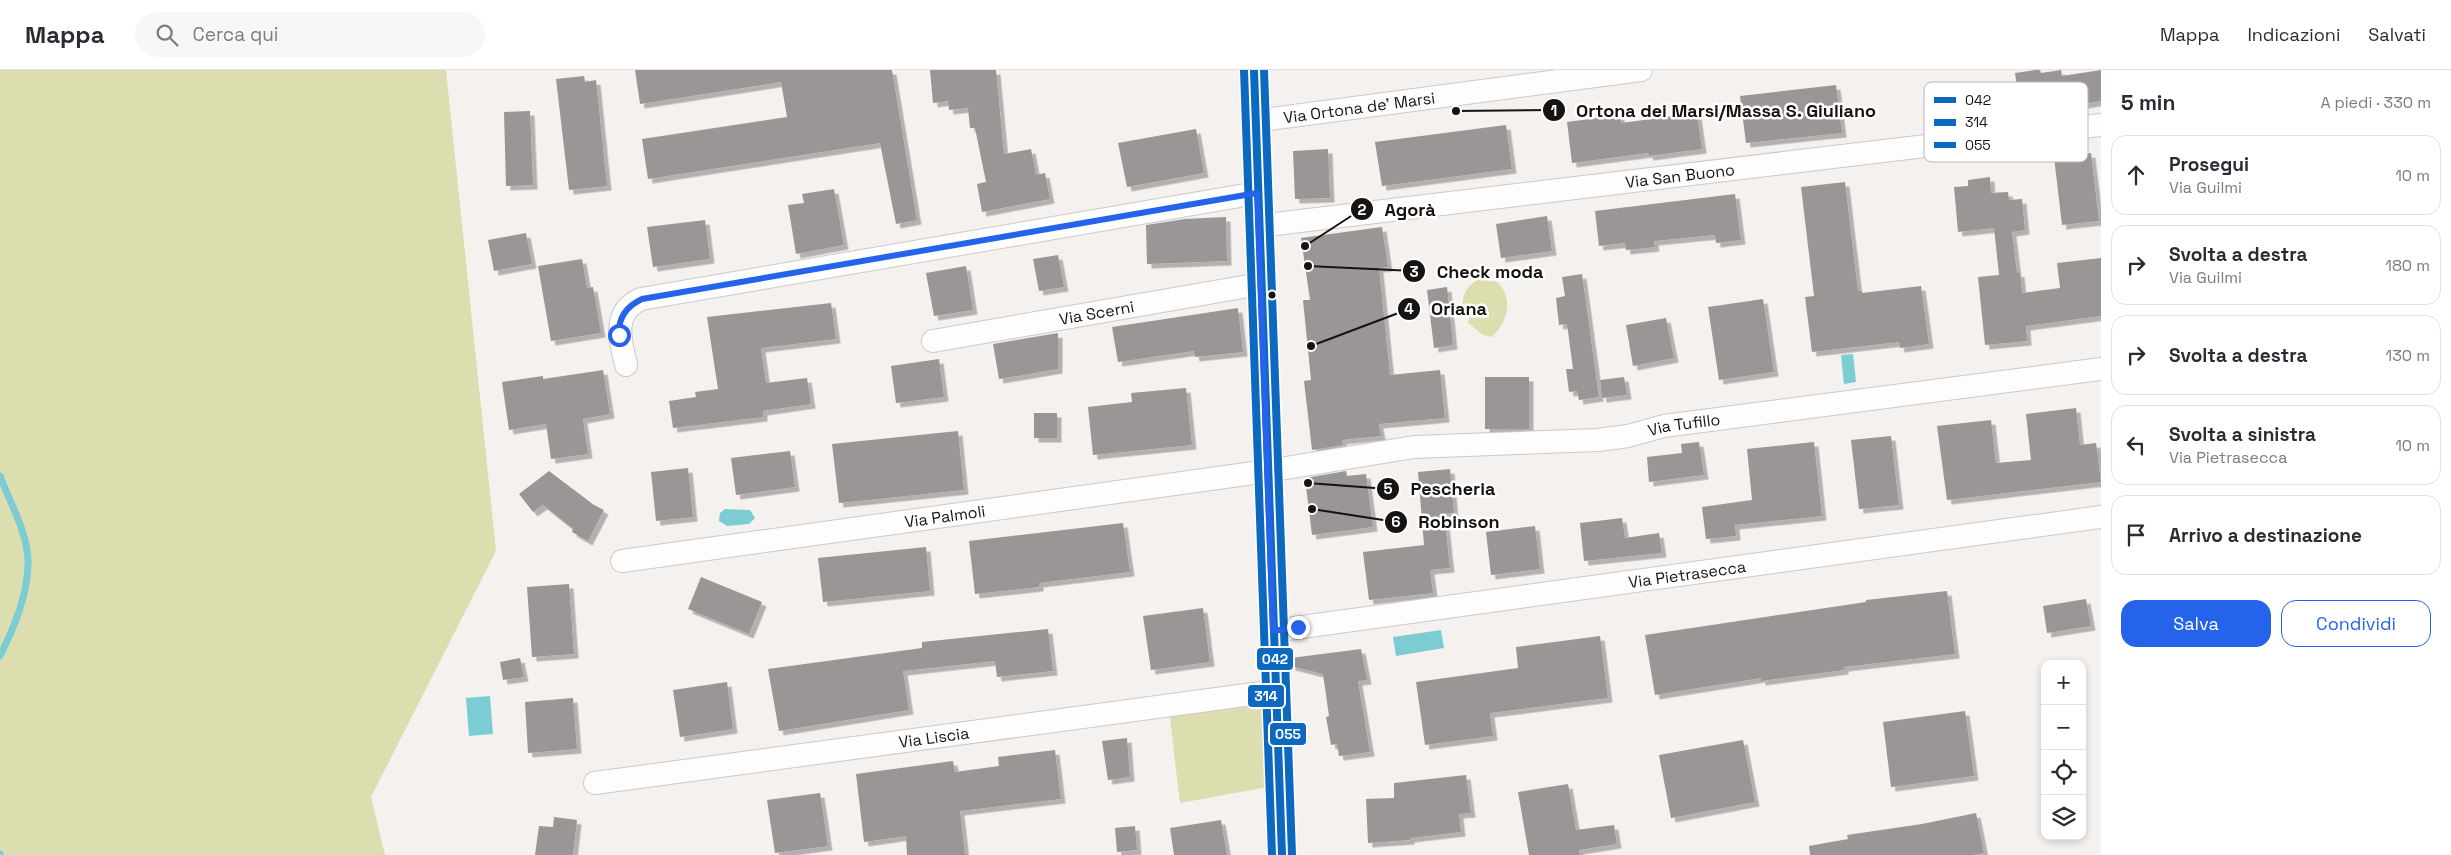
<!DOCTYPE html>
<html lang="it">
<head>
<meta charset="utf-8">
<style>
	body { margin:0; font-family:"Space Grotesk",sans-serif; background:#f7f7f7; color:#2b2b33 }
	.controls { position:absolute; right:15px; bottom:15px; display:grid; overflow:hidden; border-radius:10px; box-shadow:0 2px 8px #0003 }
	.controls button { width:45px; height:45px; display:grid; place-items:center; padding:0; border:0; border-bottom:1px solid #e1e1e2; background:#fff; color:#2b2b33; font:25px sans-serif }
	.stop { position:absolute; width:15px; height:15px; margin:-11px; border:4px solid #2563eb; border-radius:50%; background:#fff }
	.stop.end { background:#2563eb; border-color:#fff; box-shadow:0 1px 5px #0008 }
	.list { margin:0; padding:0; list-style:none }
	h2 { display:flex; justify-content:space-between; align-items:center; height:65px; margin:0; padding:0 20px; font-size:21px }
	h2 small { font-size:16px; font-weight:400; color:#7c7c81 }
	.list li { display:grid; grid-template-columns:32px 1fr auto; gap:15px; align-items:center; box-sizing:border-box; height:80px; margin:0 10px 10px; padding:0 10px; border:1px solid #e1e1e2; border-radius:15px }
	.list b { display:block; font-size:19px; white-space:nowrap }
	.list p { margin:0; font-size:16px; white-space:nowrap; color:#7c7c81 }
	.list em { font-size:16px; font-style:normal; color:#7c7c81 }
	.actions { display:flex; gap:10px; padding:15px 20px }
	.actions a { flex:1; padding:11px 0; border:1px solid #2563eb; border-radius:15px; text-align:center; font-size:18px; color:#2563eb }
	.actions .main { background:#2563eb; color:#fff }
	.icon { flex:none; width:28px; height:28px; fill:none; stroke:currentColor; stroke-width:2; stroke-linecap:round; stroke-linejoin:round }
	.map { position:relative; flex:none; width:2101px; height:785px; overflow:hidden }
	header { display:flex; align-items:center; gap:30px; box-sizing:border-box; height:70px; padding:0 25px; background:#fff; border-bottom:1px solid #e1e1e2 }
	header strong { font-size:24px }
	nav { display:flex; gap:28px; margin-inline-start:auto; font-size:18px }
	.search { width:350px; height:45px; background:#f7f7f7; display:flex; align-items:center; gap:12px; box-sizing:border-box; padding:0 18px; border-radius:28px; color:#7c7c81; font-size:19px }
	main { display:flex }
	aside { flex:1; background:#fff }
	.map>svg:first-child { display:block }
	.green { fill:#dddeaf }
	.water { fill:#7ccdd3 }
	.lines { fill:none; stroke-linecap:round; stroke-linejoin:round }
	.stream { stroke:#7ccdd3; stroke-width:7 }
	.building { fill:#999695; filter:url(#shadow) }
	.minor-casing { stroke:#ccc9c7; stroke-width:24 }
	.tertiary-casing { stroke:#ccc9c7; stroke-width:29 }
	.minor { stroke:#fdfdfd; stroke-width:22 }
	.tertiary { stroke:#fdfdfd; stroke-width:28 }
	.bus-1-casing { stroke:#fff; stroke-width:11 }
	.bus-2-casing { stroke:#fff; stroke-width:11 }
	.bus-3-casing { stroke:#fff; stroke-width:11 }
	.bus-1 { stroke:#0c69bf; stroke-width:8 }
	.bus-2 { stroke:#0c69bf; stroke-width:8 }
	.bus-3 { stroke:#0c69bf; stroke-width:8 }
	.route { stroke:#2563eb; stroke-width:6 }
	.bus-dot { fill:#161412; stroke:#fff; stroke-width:2 }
	.labels { text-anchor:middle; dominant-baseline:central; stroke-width:5; stroke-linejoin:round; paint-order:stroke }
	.street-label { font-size:16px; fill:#161412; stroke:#fff }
	.key { fill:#fff; stroke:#b9b8b8; stroke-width:1 }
	.key-label { font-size:14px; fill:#161412 }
	.leader { fill:none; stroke:#161412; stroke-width:2 }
	.callout-dot { fill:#161412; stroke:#fff; stroke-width:2 }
	.mark-label { font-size:15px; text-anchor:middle; font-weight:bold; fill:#fff }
	.callout-label { font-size:18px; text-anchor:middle; font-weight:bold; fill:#161412; stroke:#fff; stroke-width:5; stroke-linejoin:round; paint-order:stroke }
	.line-badge { stroke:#fff; stroke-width:2 }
	.badge-label { font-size:14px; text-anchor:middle; font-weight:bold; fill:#fff }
</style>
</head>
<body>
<header>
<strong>Mappa</strong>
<div class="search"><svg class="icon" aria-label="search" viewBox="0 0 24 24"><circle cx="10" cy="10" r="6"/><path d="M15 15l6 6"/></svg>Cerca qui</div>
<nav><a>Mappa</a><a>Indicazioni</a><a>Salvati</a></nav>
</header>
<main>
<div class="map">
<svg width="2101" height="785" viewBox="0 0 2101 785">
	<defs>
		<filter id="shadow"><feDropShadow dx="4.5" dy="4.5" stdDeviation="0" flood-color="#0004"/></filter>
	</defs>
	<rect width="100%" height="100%" fill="#f4f1ef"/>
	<!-- green -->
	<path class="green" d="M0 0H446L496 481 371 727 385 785H0Z
		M1479 209 1497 212C1514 228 1508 252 1492 267L1483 265 1467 252 1470 249C1457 235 1463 217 1479 209Z
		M1262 629 1268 717 1180 733 1169 640Z"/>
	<!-- water -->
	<path class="water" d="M1853 284 1856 312 1844 314 1841 285Z
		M725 439 750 440 755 448 749 454 727 456 719 451 720 443Z
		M1441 560 1444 578 1396 586 1393 567Z
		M490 626 493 664 469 666 466 628Z"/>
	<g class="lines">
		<!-- stream -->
		<path class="stream" d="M0 406C10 433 29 465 28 494 27 528 14 557 0 586
			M0 784V785"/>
	</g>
	<!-- building -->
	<path class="building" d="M635 0H892L917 150 896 154 880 73 648 109 642 69 787 47 781 12 640 34Z
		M930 0H996L1004 84 1031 79 1036 105 1045 103 1050 129 982 142 977 114 986 112 975 58H970L968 38 949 40 948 31 933 33Z
		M2035 0H2040L2041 3 2061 0 2062 6 2101 0V31L2067 37 2066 33 2043 37 2042 34 2020 37 2015 3Z
		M584 6 585 12 596 10 607 116 569 120 556 9Z
		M1836 15 1842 63 1746 73 1740 26Z
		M530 41 533 115 506 116 504 42Z
		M1697 43 1702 79 1649 86 1648 83 1572 93 1567 52 1620 45 1621 53Z
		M1506 55 1512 99 1382 116 1375 72Z
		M1196 59 1204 103 1127 117 1118 73Z
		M1328 79 1330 128 1295 129 1293 81Z
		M2091 83 2099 151 2062 155 2054 87Z
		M1990 107 1991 123 2008 122 2009 130 2022 129 2025 160 2012 162 2017 203 2020 202 2022 223 2060 218 2057 193 2101 188V246L2026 256 2027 271 1985 275 1978 207 1999 205 1994 158 1958 162 1954 117 1968 116V110Z
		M1845 112 1858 221H1862V223L1921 216 1929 274 1900 278 1899 272 1812 282 1805 227 1814 226 1801 117Z
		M834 119 844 175 796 184 788 135 804 133 802 124Z
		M1735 124 1741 170 1716 173 1715 165 1654 171 1655 177 1626 180 1625 173 1599 176 1595 141Z
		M1547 146 1552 181 1501 188 1496 154Z
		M1226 147 1227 191 1147 194 1146 155 1185 149Z
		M705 150 710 189 653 197 647 157Z
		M1382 157 1388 197 1379 198 1390 305 1440 300 1445 348 1379 354 1381 366 1342 370 1343 375 1312 380 1304 311 1311 310 1303 230H1310L1301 168Z
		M526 163 532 194 494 201 488 170Z
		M1058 185 1064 217 1039 221 1033 189Z
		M582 189 587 218 593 217 601 263 551 271 538 196Z
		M966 196 973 240 934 246 926 203Z
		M1582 204 1599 327 1579 330 1577 321 1569 322 1566 299H1573L1567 254 1559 255 1556 228 1565 226 1562 207Z
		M1447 217 1453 275 1434 278 1427 220Z
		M1763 229 1774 302 1719 310 1708 237Z
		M831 233 836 269 761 278 766 313 807 308 811 334 763 341V347L673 358 669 331 696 327 695 322 718 319 707 247Z
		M1238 238 1243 282 1195 287 1194 281 1118 292 1112 257Z
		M1666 248 1674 288 1633 296 1626 255Z
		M1058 263V299L999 309 993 274Z
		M939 289 944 327 896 333 891 296Z
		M603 300 610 344 583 349 588 384 551 389 546 354 509 360 502 312 543 306V309Z
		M1485 307H1529V359H1485Z
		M1624 307 1627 325 1602 328 1600 310Z
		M1186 318 1192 375 1093 385 1088 337 1132 332 1131 323Z
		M2076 338 2080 375 2096 373 2101 412 1947 430 1937 356 1991 350 1996 393 2031 390 2026 344Z
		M1034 343H1057V368H1034Z
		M958 361 964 420 839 433 832 374Z
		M1891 366 1899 435 1859 439 1851 370Z
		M1699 372 1704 405 1649 412 1647 387 1682 383 1681 374Z
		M1814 372 1822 446 1735 455 1736 466 1706 469 1702 437 1752 430 1747 379Z
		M790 381 795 417 736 425 731 388Z
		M688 398 693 447 656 451 651 402Z
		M1450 399 1454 443 1444 444 1450 498 1430 500 1433 523 1369 530 1363 482 1424 475 1418 402Z
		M549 401 594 435 604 440 588 471 572 462 573 459 543 435 533 442 519 424Z
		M1346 401 1347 406 1366 404 1373 457 1312 465 1305 408Z
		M1622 448 1625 468 1659 463 1662 483 1584 491 1580 453Z
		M1123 453 1130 502 1039 513V517L975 524 969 471Z
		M1535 456 1540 499 1491 505 1486 462Z
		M926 477 930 521 823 532 818 488Z
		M701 507 762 532 749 564 688 539Z
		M569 514 574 584 532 587 527 517Z
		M1947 521 1955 584 1844 597V600L1761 611V608L1655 625 1645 565 1866 532V530Z
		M2086 529 2091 556 2047 563 2043 536Z
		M1203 538 1210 592 1151 600 1143 546Z
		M1048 559 1053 601 997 607 995 591 903 601 909 640 779 661 768 599 922 578V572Z
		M1600 566 1608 628 1490 643 1493 666 1425 675 1416 612 1518 598 1516 577Z
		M1361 579 1367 610 1358 611 1370 682 1339 686 1337 674 1331 675 1326 647 1329 646 1323 604 1291 596V588Z
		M520 588 524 607 503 610 500 592Z
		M727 612 733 659 680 667 673 620Z
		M573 628 577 679 528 683 525 632Z
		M1965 641 1974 706 1891 717 1883 652Z
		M1127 668 1130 707 1108 710 1102 671Z
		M1743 670 1755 732 1671 748 1659 685Z
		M1055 680 1061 729 960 741 965 785H907L906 766 864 772 856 704 953 691 955 702 999 696 998 687Z
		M1466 705 1471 743 1459 744 1461 762 1410 768V770L1368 773 1366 729 1394 728V713Z
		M1568 714 1576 760 1614 755 1617 774 1579 780 1580 785H1529L1518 722Z
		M820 723 828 776 775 783 767 730Z
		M1976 743 1984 783 1972 785H1810L1809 776 1848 769 1847 765 1922 754Z
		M554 747 577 750 573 785H535L539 756 553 757Z
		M1221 750 1227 785H1174L1170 758Z
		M1135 756 1137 780 1117 782 1115 758Z"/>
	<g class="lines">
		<defs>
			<g id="minor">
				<path id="s1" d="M1255 51 1641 0"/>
				<path id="s2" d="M1258 156 2101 55"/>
				<path id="s3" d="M933 271 1260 214"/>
				<path d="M626 295C620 269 612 242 641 229L1257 123"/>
				<path id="s4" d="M622 491 1268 401 1414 377 1598 370 1628 366 1664 356 2101 299"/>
				<path id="s5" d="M1273 561 2101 447"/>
				<path id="s6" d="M595 713 1275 621"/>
			</g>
			<path id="tertiary" d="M1254 0 1282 785"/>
		</defs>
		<!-- minor casing -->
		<use href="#minor" class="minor-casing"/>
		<!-- tertiary casing -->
		<use href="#tertiary" class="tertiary-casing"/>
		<!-- minor -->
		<use href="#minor" class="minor"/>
		<!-- tertiary -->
		<use href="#tertiary" class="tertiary"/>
		<defs>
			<path id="bus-1" d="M1254 0 1282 785"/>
			<path id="bus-2" d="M1244 0 1272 785"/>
			<path id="bus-3" d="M1264 0 1292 785"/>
		</defs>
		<!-- bus-1 casing -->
		<use href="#bus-1" class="bus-1-casing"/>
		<!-- bus-2 casing -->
		<use href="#bus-2" class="bus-2-casing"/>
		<!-- bus-3 casing -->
		<use href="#bus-3" class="bus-3-casing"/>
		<!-- bus-1 -->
		<use href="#bus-1" class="bus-1"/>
		<!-- bus-2 -->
		<use href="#bus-2" class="bus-2"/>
		<!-- bus-3 -->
		<use href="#bus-3" class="bus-3"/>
	</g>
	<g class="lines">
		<!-- route -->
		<path class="route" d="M619 265C618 248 627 236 642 229L1257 123 1273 561 1298 557"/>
	</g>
	<!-- markers -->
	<circle class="bus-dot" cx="1272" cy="225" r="4.5"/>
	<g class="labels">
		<!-- street labels -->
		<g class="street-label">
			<text stroke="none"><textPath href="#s1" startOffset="105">Via Ortona de' Marsi</textPath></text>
			<text stroke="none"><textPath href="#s2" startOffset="425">Via San Buono</textPath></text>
			<text stroke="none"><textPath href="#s3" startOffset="166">Via Scerni</textPath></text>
			<text stroke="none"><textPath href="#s4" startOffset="1072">Via Tufillo</textPath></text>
			<text stroke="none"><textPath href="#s4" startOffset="326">Via Palmoli</textPath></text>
			<text stroke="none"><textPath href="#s5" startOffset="418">Via Pietrasecca</textPath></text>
			<text stroke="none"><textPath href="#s6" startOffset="342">Via Liscia</textPath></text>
		</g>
	</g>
	<!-- legend -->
	<rect x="1924" y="12" width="164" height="80" rx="8" class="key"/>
	<rect x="1934" y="27" width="22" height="6" fill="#0c69bf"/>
	<rect x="1934" y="49" width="22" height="7" fill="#0c69bf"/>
	<rect x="1934" y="72" width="22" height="6" fill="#0c69bf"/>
	<g class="key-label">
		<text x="1965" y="35">042</text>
		<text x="1965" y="57">314</text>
		<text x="1965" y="80">055</text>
	</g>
	<!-- callouts -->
	<path class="leader" d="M1456 41L1554 40M1305 176L1362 139M1308 196L1414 201M1311 276L1409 239M1308 413L1388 419M1312 439L1396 452"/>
	<g class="callout-dot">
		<circle cx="1456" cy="41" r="5"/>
		<circle cx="1305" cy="176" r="5"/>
		<circle cx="1308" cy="196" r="5"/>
		<circle cx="1311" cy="276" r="5"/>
		<circle cx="1308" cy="413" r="5"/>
		<circle cx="1312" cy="439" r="5"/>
		<circle cx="1554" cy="40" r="12"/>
		<circle cx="1362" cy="139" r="12"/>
		<circle cx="1414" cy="201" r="12"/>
		<circle cx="1409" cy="239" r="12"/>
		<circle cx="1388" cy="419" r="12"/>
		<circle cx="1396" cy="452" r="12"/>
	</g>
	<g class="mark-label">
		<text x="1554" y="46">1</text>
		<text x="1362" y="145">2</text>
		<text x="1414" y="207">3</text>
		<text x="1409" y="244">4</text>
		<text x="1388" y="424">5</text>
		<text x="1396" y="457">6</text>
	</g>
	<g class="callout-label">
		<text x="1726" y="47">Ortona dei Marsi/Massa S. Giuliano</text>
		<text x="1410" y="146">Agorà</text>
		<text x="1490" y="208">Check moda</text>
		<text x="1459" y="245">Oriana</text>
		<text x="1453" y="425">Pescheria</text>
		<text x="1459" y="458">Robinson</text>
	</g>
	<g class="line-badge">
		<rect x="1256" y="577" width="38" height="24" rx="5" fill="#0c69bf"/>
		<rect x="1247" y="614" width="38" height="24" rx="5" fill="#0c69bf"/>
		<rect x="1269" y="652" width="38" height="24" rx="5" fill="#0c69bf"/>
	</g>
	<g class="badge-label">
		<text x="1275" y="594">042</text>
		<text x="1266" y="631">314</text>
		<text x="1288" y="669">055</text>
	</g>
</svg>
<div class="controls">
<button>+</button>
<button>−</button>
<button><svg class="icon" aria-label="locate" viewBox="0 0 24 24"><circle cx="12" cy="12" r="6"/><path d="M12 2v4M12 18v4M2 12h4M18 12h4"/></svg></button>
<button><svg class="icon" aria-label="layers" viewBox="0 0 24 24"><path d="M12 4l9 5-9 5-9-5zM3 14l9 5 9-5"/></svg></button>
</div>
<div class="stop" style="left:619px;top:265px"></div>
<div class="stop end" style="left:1298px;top:557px"></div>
</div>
<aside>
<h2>5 min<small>A piedi · 330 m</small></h2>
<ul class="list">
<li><svg class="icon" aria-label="ahead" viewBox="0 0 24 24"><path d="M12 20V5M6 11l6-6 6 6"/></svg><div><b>Prosegui</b><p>Via Guilmi</p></div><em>10 m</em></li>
<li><svg class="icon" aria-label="right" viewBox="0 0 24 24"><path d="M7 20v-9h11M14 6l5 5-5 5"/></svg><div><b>Svolta a destra</b><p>Via Guilmi</p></div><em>180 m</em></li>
<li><svg class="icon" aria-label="right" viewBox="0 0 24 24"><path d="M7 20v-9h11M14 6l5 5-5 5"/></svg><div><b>Svolta a destra</b></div><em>130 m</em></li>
<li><svg class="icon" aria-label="left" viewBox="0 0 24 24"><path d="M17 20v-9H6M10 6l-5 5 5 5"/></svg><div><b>Svolta a sinistra</b><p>Via Pietrasecca</p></div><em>10 m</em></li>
<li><svg class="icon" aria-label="arrive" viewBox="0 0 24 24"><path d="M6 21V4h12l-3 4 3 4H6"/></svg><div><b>Arrivo a destinazione</b></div></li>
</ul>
<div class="actions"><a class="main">Salva</a><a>Condividi</a></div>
</aside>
</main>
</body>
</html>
